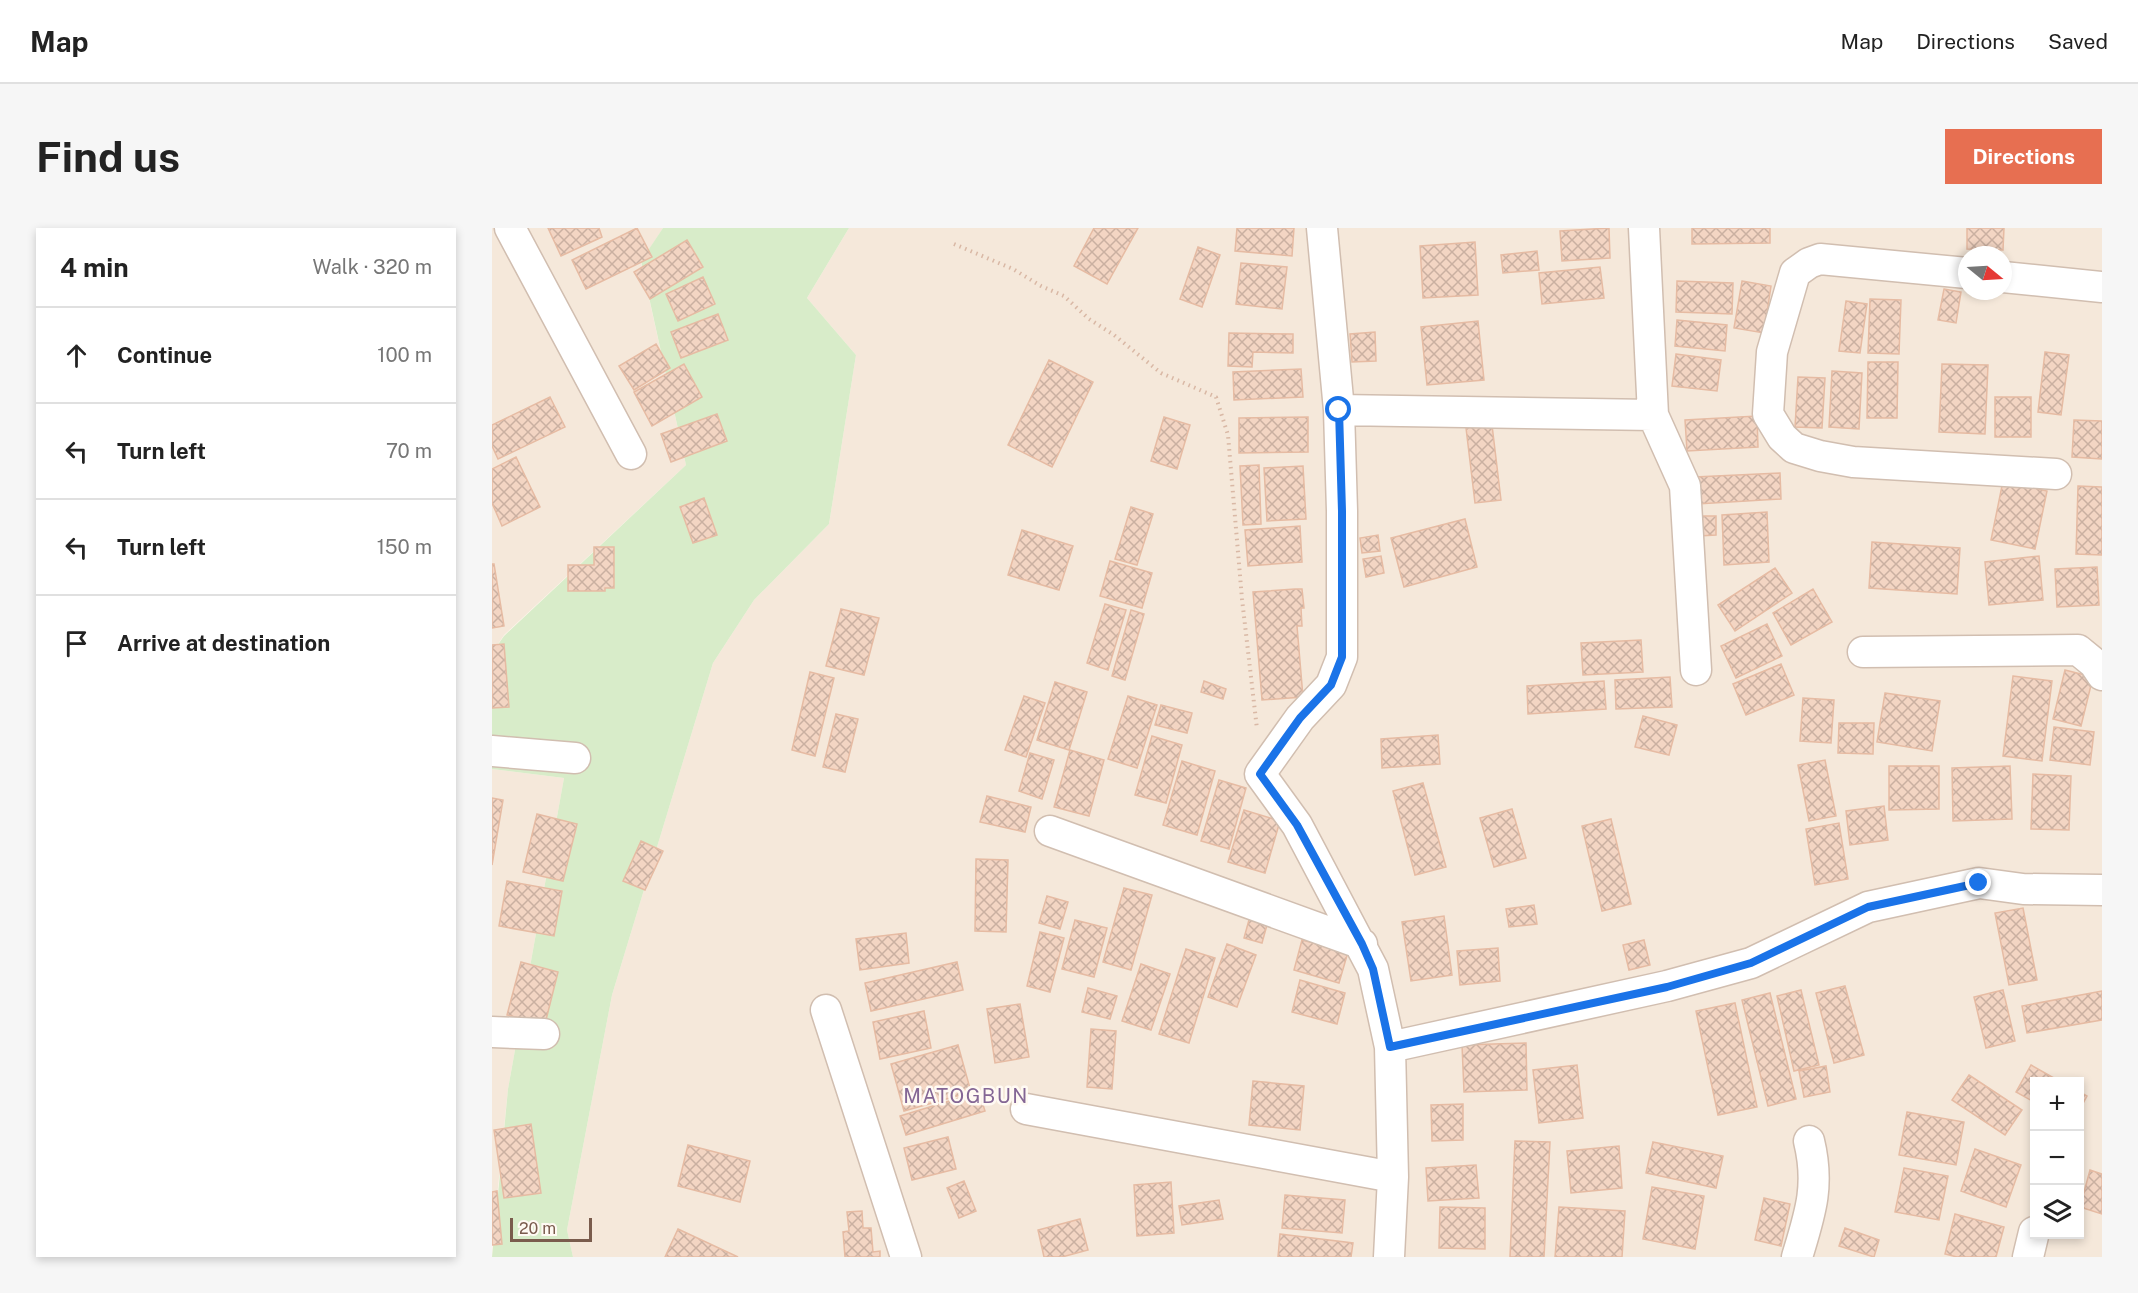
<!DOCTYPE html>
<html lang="en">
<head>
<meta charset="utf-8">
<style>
	body { margin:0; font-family:"Public Sans",sans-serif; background:#f6f6f6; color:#222 }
	.controls { position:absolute; right:18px; bottom:18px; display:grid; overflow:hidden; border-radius:0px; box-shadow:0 3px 9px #0003 }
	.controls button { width:54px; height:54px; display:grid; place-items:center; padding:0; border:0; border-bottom:2px solid #e0e0e0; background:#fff; color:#222; font:30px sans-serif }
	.compass { position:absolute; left:1466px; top:18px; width:54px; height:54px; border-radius:50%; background:#fff; box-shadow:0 3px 9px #0003; rotate:108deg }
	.scale { position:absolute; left:18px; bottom:15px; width:82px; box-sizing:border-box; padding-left:6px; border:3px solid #7a5c4d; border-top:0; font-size:16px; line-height:21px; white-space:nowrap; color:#7a5c4d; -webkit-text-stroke:4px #fffaf3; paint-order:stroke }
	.stop { position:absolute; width:18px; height:18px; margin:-14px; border:4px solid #1a73e8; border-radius:50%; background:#fff }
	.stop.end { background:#1a73e8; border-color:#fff; box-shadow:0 2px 6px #0008 }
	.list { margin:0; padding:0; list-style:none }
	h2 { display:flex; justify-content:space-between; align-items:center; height:78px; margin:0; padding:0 24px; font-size:26px }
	h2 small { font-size:20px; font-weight:400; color:#767676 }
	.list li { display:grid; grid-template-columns:39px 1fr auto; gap:18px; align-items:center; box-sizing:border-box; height:96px; padding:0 24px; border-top:2px solid #e0e0e0 }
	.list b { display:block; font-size:22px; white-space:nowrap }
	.list em { font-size:20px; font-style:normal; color:#767676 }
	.icon { flex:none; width:33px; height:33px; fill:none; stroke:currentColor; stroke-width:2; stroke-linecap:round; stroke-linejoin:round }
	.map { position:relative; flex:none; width:1610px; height:1029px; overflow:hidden; border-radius:0px }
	header { display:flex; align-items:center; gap:36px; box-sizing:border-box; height:84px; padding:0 30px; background:#fff; border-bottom:2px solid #e0e0e0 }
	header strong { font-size:28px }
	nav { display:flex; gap:33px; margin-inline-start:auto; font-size:21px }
	.intro { display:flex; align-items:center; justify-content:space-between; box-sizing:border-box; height:144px; padding:0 36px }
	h1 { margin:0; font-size:42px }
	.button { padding:15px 27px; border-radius:0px; background:#e76f51; color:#fff; font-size:21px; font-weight:700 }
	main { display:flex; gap:36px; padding:0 36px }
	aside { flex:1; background:#fff; border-radius:0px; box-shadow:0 3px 9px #0003 }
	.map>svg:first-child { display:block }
	.residential { fill:#f5e8da; fill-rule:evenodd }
	.green { fill:#d8ecc9 }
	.building { fill:url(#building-cross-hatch); stroke:#e6bba3; stroke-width:1.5 }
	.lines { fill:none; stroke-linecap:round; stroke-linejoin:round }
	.street-casing { stroke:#d1beb0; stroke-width:33 }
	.path { stroke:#d9b8a5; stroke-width:4; stroke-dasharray:1.5 4.5; stroke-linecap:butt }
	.street { stroke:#fff; stroke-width:30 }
	.route { stroke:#1a73e8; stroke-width:8 }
	.labels { text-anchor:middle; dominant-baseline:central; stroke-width:5; stroke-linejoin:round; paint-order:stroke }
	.quarter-label { font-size:20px; letter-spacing:1.5px; fill:#846695; stroke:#fffaf3 }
</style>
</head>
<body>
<header>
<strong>Map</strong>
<nav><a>Map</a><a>Directions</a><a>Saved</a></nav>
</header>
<div class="intro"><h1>Find us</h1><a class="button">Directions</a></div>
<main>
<aside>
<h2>4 min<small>Walk · 320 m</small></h2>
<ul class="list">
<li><svg class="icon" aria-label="ahead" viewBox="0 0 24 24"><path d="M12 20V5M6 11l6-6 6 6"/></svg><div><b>Continue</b></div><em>100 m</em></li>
<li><svg class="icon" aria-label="left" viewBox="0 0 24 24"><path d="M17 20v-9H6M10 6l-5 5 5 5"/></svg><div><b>Turn left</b></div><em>70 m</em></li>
<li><svg class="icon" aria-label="left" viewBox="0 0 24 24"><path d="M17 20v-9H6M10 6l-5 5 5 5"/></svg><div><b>Turn left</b></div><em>150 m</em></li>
<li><svg class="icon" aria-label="arrive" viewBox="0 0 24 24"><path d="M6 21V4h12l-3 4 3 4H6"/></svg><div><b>Arrive at destination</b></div></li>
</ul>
</aside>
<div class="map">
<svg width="1610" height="1029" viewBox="0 0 1610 1029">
	<defs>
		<pattern id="building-cross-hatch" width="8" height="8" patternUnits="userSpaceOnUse" patternTransform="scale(1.5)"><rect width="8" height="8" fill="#f3d5c3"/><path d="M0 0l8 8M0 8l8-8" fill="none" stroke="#cab0a1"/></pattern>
	</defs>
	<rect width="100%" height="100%" fill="#fdf6ec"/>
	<!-- residential -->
	<path class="residential" d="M0 0H171L149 34 194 237 12 407 0 425Z
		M357 0H1610V1029H81L75 1002 120 767 221 435 262 372 337 296 364 127 315 70ZM1475 27H1511V63H1475ZM1542 854H1588V1006H1542Z
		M0 541 72 550 16 861 0 1018Z"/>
	<!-- green -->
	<path class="green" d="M171 0H357L315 70 364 127 337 296 262 372 221 435 120 767 75 1002 81 1029H0L16 861 72 550 0 541V425L12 408 194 237 149 33Z"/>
	<!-- building -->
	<path class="building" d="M56 0H107L110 9 69 28Z
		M145 0 160 29 94 61 80 32Z
		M602 0H646L615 56 582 38Z
		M745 0H802L800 28 743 23Z
		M1117 0 1118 30 1070 33 1068 3Z
		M1200 0H1278V15L1200 16Z
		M1475 0H1512L1511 22 1475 21Z
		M195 12 211 39 158 71 142 44Z
		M983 14 986 67 931 70 928 18Z
		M706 19 728 27 710 79 688 71Z
		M1045 23 1047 42 1011 45 1009 27Z
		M749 35 795 39 790 81 744 76Z
		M1108 39 1112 70 1050 76 1047 45Z
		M211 49 223 76 186 93 174 66Z
		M1185 53 1241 55 1240 86 1184 84Z
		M1250 53 1279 58 1272 105 1242 100Z
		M1452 61 1469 64 1464 95 1446 92Z
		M1378 71 1409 72 1407 126 1376 125Z
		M1354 73 1375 76 1368 125 1347 123Z
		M226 86 236 112 189 130 179 104Z
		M1185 92 1235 97 1233 123 1183 118Z
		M986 93 992 152 935 157 929 99Z
		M883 104 884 133 860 134 858 106Z
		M737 105 801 106V125L761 124 760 139 736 138Z
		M164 116 178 140 142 162 127 138Z
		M1553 124 1577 127 1569 187 1546 184Z
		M1184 126 1229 132 1225 163 1180 158Z
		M557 132 601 154 560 239 516 217Z
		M1376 134H1406L1405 190H1375Z
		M192 136 210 169 160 198 142 164Z
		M1450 136 1496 137 1493 206 1447 204Z
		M809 141 811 169 742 172 741 144Z
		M1340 143 1370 145 1367 201 1337 199Z
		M1306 149 1333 150 1330 200 1303 199Z
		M58 169 73 199 6 231 0 218V197Z
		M1503 169H1539V209H1503Z
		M225 186 235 213 179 234 169 206Z
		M1265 188 1266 219 1195 223 1193 192Z
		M672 189 698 197 685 241 659 233Z
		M816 189V224L747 225V190Z
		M1582 192 1610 193V231L1580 229Z
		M1000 197 1009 272 983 275 974 200Z
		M24 229 48 279 10 298 0 275V241Z
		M767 237 769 296 751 297 748 238Z
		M811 238 814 291 775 293 772 240Z
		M1288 245 1289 271 1205 276 1203 249Z
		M1511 253 1555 263 1543 321 1499 312Z
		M1586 258 1610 259V327L1584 326Z
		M212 270 225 307 201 315 188 279Z
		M639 279 661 286 645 337 623 331Z
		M1275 284 1277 334 1232 337 1230 287Z
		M1206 288H1224V307L1207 308Z
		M973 291 985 339 912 359 899 310Z
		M808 298 810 334 756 338 753 302Z
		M530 302 581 318 567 362 516 347Z
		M886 307 888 323 870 325 868 310Z
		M1380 314 1468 320 1465 366 1377 360Z
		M102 319H122V360H113V363H76V337H102Z
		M889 328 892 345 874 349 871 331Z
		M1547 328 1551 372 1497 377 1493 334Z
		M618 333 660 345 650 380 608 368Z
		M0 336H2L12 398 0 400Z
		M1605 339 1607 377 1565 379 1563 341Z
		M1283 340 1300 365 1243 403 1226 377Z
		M803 361H810L812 380H809L810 398H805L811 469 770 472 761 364Z
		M1321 361 1340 394 1299 417 1281 385Z
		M613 376 634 382 616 442 595 435Z
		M349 381 387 390 372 447 334 438Z
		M639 382 652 386 633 452 620 448Z
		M1275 396 1290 428 1244 450 1229 418Z
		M1149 412 1151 444 1091 447 1089 415Z
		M12 416 17 479 0 480V417Z
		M1289 436 1302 467 1254 487 1241 456Z
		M1573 442 1601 449 1589 498 1561 491Z
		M318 444 342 450 323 528 300 522Z
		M1521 448 1560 453 1550 533 1511 528Z
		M1178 449 1180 479 1124 481 1123 452Z
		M712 453 734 461 731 471 709 464Z
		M1112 453 1114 481 1036 486 1035 458Z
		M563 454 595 464 577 522 545 512Z
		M1393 465 1448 473 1440 523 1385 514Z
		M532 468 553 475 534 529 513 522Z
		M636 468 665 477 645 540 616 531Z
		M1311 470 1342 472 1339 515 1308 513Z
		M669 477 700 485 695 505 663 497Z
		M344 486 366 491 353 544 331 539Z
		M1151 488 1185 497 1177 527 1143 519Z
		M1347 495H1382L1381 526 1346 525Z
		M1562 499 1602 504 1598 537 1558 532Z
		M946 507 948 536 890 540 889 511Z
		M660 508 690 517 674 575 643 567Z
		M578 522 612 532 597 588 562 579Z
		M538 525 562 532 550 571 527 563Z
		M1333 532 1344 588 1317 593 1306 537Z
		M690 533 723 543 705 607 671 597Z
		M1397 538H1447V581L1397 582Z
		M1518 538 1520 591 1461 593 1460 540Z
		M1541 546 1579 548 1577 602 1539 601Z
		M727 552 754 560 737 621 709 613Z
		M931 555 954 639 923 647 901 563Z
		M495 568 539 579 533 604 488 594Z
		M0 570 11 572 0 637Z
		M1392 578 1396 612 1358 617 1354 583Z
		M1020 581 1034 630 1002 639 988 590Z
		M752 582 788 593 773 645 736 634Z
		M45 586 85 596 71 653 31 644Z
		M1119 591 1139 676 1110 683 1090 598Z
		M1347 595 1356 651 1323 657 1314 601Z
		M149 613 171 623 153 662 131 653Z
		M484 631 516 632 514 704 483 703Z
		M15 653 70 663 62 708 7 698Z
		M632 660 660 667 639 742 611 734Z
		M555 668 576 674 568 701 547 695Z
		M1042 677 1045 696 1017 699 1014 681Z
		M1531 680 1545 752 1517 757 1503 685Z
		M760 681 778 686 770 715 752 710Z
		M952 688 960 747 919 753 910 694Z
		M583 692 615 700 602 749 570 741Z
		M548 704 572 710 558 764 535 758Z
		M414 705 417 735 368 742 364 711Z
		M810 712 856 724 847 755 802 742Z
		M1152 712 1158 737 1137 742 1131 717Z
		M735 716 764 727 745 779 716 769Z
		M1006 720 1008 753 968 757 965 723Z
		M694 721 723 730 697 815 667 806Z
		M29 734 66 744 53 796 15 787Z
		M465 734 471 762 379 783 373 755Z
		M649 736 678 746 659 802 630 793Z
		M808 752 853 765 845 796 800 784Z
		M1353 758 1372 827 1342 835 1324 765Z
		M596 760 625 768 618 791 590 784Z
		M1309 762 1327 837 1302 843 1285 768Z
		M1511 762 1523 813 1494 820 1482 769Z
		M1610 763V792L1535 805 1530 778Z
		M1278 765 1304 871 1276 878 1250 772Z
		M1243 775 1265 879 1226 887 1204 783Z
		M528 776 537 829 503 835 495 781Z
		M432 783 439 820 388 831 381 794Z
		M599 801 624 803 620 861 595 859Z
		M1034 815 1035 862 972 864 970 817Z
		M466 817 479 864 412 883 399 836Z
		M1085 837 1091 890 1047 895 1041 842Z
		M1539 837 1569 854H1542V874L1524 864Z
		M1334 838 1338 864 1312 869 1307 843Z
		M1477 847 1530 882 1513 907 1460 872Z
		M761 853 812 858 808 902 757 897Z
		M487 864 493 883 414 907 408 888Z
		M1588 864 1595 868 1588 881Z
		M971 876V912L940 913 939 877Z
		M1415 884 1472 894 1464 937 1407 927Z
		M39 896 49 965 12 970 2 902Z
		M456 909 464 941 420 952 412 920Z
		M1023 913 1058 914 1052 1029H1018Z
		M1161 914 1231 928 1224 960 1154 945Z
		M196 917 258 933 248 974 186 958Z
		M1127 918 1130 960 1079 965 1075 923Z
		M1483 921 1529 937 1514 979 1469 963Z
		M984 937 987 970 936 973 934 940Z
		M1412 940 1456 948 1447 992 1403 984Z
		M1598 942 1610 946V986L1588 979Z
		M472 953 484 983 467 990 455 960Z
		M679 954 682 1005 645 1008 642 957Z
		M1160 959 1212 968 1203 1021 1151 1011Z
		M5 963 10 1016 0 1017V964Z
		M793 967 853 972 850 1005 790 1000Z
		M1272 970 1298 976 1289 1018 1263 1012Z
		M727 972 731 991 690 997 687 978Z
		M948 979 993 980V1021L947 1020Z
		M1067 979 1133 983 1130 1029H1063Z
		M370 983 371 1000H379L381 1024 388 1023V1029H353L351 1004 357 1003 355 984Z
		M1463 986 1512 999 1504 1029H1465L1453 1026Z
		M588 991 596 1022 570 1029H552L546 1002Z
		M1353 1000 1387 1012 1382 1029 1347 1018Z
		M186 1001 246 1029H173Z
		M788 1006 861 1015 859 1029H786Z"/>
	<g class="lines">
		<defs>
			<path id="street" d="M18 0 139 226
				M830 0 847 182 850 283V429L839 457 808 490 768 546 805 597 881 741 898 819 901 949 897 1029
				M1152 0 1161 187 1193 258 1204 442
				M1475 45 1328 31 1317 35 1303 45 1280 124 1276 186 1290 209 1302 220 1328 228 1361 234 1564 246
				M1511 49 1610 59
				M847 182 1161 187
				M1371 424 1586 422 1602 435 1610 447
				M0 523 83 530
				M558 603 870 716
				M334 782 414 1029
				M0 804 52 806
				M898 819 1175 758 1259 735 1376 679 1487 655 1531 661 1610 662
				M534 881 901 949
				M1305 1029C1318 986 1328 958 1317 913
				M1536 1029 1542 1004"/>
		</defs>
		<!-- street casing -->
		<use href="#street" class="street-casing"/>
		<!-- path -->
		<path class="path" d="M462 16 521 41 549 58 572 68 597 91 622 107 669 145 724 169 736 207 750 371 765 501"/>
		<!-- street -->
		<use href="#street" class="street"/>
	</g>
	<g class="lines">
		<!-- route -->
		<path class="route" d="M847 182 850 283V429L839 457 808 490 768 546 805 597 870 716 881 741 898 819 1175 759 1259 735 1376 679 1487 655"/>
	</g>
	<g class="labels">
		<!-- quarter labels -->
		<g class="quarter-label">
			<text x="474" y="868">MATOGBUN</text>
		</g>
	</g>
</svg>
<div class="controls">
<button>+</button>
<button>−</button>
<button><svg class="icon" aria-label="layers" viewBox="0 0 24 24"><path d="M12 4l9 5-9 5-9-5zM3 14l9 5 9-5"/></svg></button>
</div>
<svg class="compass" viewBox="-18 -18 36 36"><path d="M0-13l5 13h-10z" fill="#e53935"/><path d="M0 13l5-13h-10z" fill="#767676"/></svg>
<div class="scale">20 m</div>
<div class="stop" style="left:847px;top:182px"></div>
<div class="stop end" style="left:1487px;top:655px"></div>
</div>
</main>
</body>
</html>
